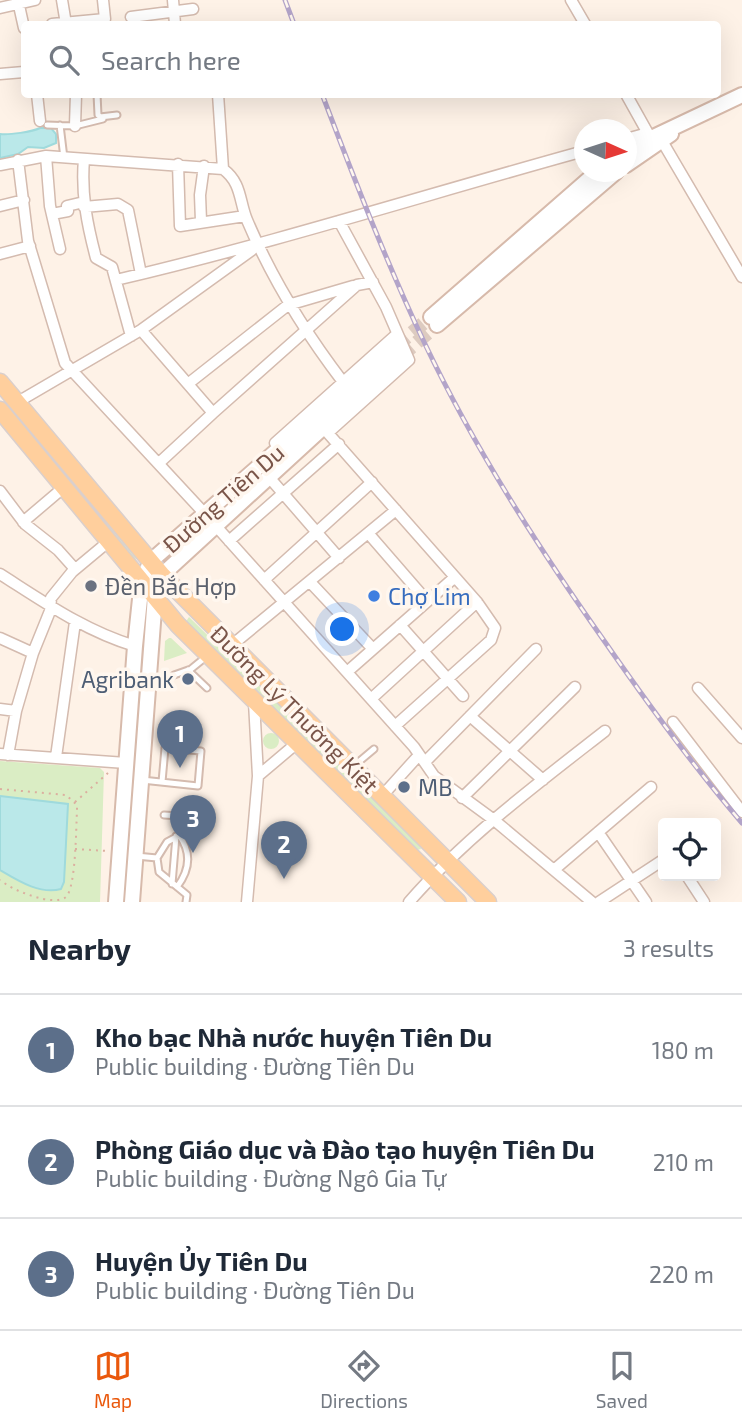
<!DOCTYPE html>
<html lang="en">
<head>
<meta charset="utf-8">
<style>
	body { margin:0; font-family:"Exo 2",sans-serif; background:#f2f2f3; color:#1f2937 }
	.controls { position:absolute; right:21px; bottom:21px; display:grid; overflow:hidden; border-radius:7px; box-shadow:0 7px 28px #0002 }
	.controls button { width:63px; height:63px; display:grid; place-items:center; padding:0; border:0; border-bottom:2px solid #e0e1e3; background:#fff; color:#1f2937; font:35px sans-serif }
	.compass { position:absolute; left:574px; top:119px; width:63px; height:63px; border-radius:50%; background:#fff; box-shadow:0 7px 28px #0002; rotate:93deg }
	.you { position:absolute; left:343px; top:630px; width:24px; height:24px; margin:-18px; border:5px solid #fff; border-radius:50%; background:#1a73e8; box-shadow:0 0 0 10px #1a73e833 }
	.badge { display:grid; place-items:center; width:46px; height:46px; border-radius:50%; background:#ea580c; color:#fff; font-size:23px; font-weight:700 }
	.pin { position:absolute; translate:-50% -58px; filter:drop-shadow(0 2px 4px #0008) }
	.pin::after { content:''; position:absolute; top:37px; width:24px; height:21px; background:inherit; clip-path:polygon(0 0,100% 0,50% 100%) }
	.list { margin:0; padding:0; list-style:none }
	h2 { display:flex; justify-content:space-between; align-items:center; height:91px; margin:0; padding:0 28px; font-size:30px }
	h2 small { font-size:23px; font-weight:400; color:#747a83 }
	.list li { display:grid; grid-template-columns:46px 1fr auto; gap:21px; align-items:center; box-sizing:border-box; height:112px; padding:0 28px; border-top:2px solid #e0e1e3 }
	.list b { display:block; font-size:26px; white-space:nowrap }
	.list p { margin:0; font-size:23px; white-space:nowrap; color:#747a83 }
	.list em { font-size:23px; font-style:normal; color:#747a83 }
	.icon { flex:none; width:38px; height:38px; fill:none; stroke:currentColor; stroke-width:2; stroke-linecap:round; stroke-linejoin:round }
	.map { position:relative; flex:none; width:742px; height:902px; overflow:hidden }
	.search { position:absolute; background:#fff; box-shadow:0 7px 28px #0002; left:21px; right:21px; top:21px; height:77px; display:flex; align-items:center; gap:18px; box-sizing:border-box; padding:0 24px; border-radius:7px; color:#747a83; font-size:26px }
	.sheet { height:427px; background:#fff }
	nav { display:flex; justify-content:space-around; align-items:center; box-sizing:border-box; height:98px; border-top:2px solid #e0e1e3; background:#fff; font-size:19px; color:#747a83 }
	nav a { display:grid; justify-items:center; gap:4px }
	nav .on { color:#ea580c }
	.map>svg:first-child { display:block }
	.green { fill:#daedc4 }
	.water { fill:#bae8e9; stroke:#9fdadc; stroke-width:2 }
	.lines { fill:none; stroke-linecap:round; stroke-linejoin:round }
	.secondary-tunnel { stroke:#ddcbc0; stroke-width:14; stroke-dasharray:14 7; stroke-linecap:butt }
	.lane-casing { stroke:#d4bbaf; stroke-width:9 }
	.street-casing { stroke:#d4bbaf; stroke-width:13 }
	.secondary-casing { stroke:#d7baab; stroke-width:18 }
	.primary-casing { stroke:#dacfcc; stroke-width:19 }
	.path { stroke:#dbaf9f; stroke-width:2; stroke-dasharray:2 5; stroke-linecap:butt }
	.lane { stroke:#fff; stroke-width:5 }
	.street { stroke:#fff; stroke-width:10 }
	.secondary { stroke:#fff; stroke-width:14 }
	.primary { stroke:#ffcf9d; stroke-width:16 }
	.rail-casing { stroke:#b3a4c9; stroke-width:5 }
	.rail { stroke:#fff7ef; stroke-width:2.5; stroke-dasharray:8; stroke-linecap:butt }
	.worship-dot { fill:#6b7280; stroke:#fff7ef; stroke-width:2.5 }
	.shop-dot { fill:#3f7fe0; stroke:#fff7ef; stroke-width:2.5 }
	.service-dot { fill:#5c6f8a; stroke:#fff7ef; stroke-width:2.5 }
	.labels { text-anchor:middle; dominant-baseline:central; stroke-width:7; stroke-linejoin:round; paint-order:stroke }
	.street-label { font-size:23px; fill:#7a5549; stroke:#fff7ef }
	.worship-label { font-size:23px; fill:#5b616d; stroke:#fff7ef; text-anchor:start }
	.shop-label { font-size:23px; fill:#366cbe; stroke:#fff7ef; text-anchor:start }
	.service-label { font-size:23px; fill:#4e5e75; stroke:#fff7ef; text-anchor:end }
</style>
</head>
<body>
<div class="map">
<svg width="742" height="902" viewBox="0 0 742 902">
	<rect width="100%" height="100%" fill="#fef2e7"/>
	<!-- green -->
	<path class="green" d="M6 402H10L138 556 137 559 132 558 5 405Z
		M189 617 418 842 421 849 417 850 185 623Z
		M143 626 147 628 130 844 126 841Z
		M169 638H171L187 653 164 661 165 641Z
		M263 741a8 8 0 1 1 16 0a8 8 0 1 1-16 0Z
		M0 761 100 768 104 772 100 902H0Z"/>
	<!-- water -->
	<path class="water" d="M40 128H51L56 134V143L44 148 28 147 18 154 0 158V134C9 135 32 132 40 128Z
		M0 796 68 804 64 882 61 889C40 895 17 880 0 870Z"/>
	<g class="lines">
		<!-- secondary-tunnel -->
		<path class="secondary-tunnel" d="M396 346 431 317
			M401 356 437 325"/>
		<defs>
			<path id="lane" d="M100 117 117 115
				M47 125 75 126 103 119 98 115 97 94
				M60 125 64 158
				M188 670 207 688
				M174 675 191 669 207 656
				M355 765 374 749
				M142 780 198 786 201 751 165 748 162 782
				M164 815 196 817 195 827 167 842 157 858 159 872 187 895 186 902
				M136 856 157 858
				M172 884 176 836
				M177 887C190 870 192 853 179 835"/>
			<path id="street" d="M62 0 66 24
				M173 0 175 24
				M571 0 585 24
				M18 1 24 28
				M0 8 35 0
				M131 17 193 9
				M52 24 105 19 103 0
				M0 74 24 72
				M37 94 40 121
				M218 94 223 169
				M626 94 650 137
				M75 126 76 94
				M626 139 648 133
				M662 141 742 277
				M46 156 50 206 60 249
				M84 159C81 194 87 224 96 258L112 267 131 336
				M18 160 28 241 65 363 205 514
				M178 164 180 226 245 216
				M0 165 46 156 223 169C242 183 239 201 247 220 272 279 304 331 343 382
				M0 206 24 200
				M84 207 118 204 128 210 141 274
				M52 214 68 211 67 206 84 202
				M201 221 200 195 204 166
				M0 254 30 246
				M116 280C274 243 428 194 584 151
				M141 330 213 413 159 463
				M189 383 288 305 353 286
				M16 403 141 330 252 250
				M213 413 357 285 373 282
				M319 423 477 602 495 628 491 640 395 726
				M330 431 409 360 386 307 339 221
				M275 443 397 334
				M268 476 339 558
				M0 491 25 524 58 550 75 569
				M23 522 63 488
				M215 525 414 747 434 776 494 820 592 902
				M368 533 427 601
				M229 541 339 444
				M0 574C44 602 85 631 135 646
				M264 580 372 482
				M310 582 373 649
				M400 625 463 696
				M0 638 33 653
				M232 645 396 510
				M347 672 455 577
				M698 688 742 738
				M371 699 477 602
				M0 709 16 711
				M470 716 543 780
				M673 722 742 812
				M0 754 126 763
				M8 755 16 711 33 653 50 611 51 598 72 572 108 542
				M56 757 75 622
				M425 762 536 649
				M258 776 297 743
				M382 796 419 755
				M462 798 575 687
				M598 832 646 902
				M555 869 651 787
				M687 876 704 902
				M247 902 258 776 254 702
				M409 902C466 837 537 784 605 731
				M599 902 663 860"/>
			<path id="secondary" d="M626 150 742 95
				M626 165 671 134
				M431 317 597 172
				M437 325 616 172
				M116 902 135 646 142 580 151 561 396 346
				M132 902 155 596 162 575 401 356"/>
			<path id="primary" d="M0 382 162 575 488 902
				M0 410 178 625 458 902"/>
		</defs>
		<!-- lane casing -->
		<use href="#lane" class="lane-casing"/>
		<!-- street casing -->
		<use href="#street" class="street-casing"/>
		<!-- secondary casing -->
		<use href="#secondary" class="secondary-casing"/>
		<!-- primary casing -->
		<use href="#primary" class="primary-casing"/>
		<!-- path -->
		<path class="path" d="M0 789 66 795 77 805V811C76 827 76 887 66 897 60 902 47 900 39 898 25 894 12 889 0 880
			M75 802 108 773
			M75 849 108 851"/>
		<!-- lane -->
		<use href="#lane" class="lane"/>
		<!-- street -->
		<use href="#street" class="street"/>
		<!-- secondary -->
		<use href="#secondary" class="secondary"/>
		<!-- primary -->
		<use href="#primary" class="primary"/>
		<defs>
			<path id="rail" d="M285 0 294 24
				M322 94C354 178 386 262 425 344 475 449 538 547 605 642 648 704 693 766 742 823"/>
		</defs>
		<!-- rail casing -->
		<use href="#rail" class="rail-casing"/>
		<!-- rail -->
		<use href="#rail" class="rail"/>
	</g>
	<!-- markers -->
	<circle class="worship-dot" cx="91" cy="586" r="7"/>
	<circle class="shop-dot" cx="374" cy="596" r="7"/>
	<g class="service-dot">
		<circle cx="188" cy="679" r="7"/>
		<circle cx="404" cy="787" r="7"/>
	</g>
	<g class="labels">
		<!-- street labels -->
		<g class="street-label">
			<text transform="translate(223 498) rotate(-41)">Đường Tiên Du</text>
			<text transform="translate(295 709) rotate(45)">Đường Lý Thường Kiệt</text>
		</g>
		<!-- worship labels -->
		<g class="worship-label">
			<text x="105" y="586">Đền Bắc Hợp</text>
		</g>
		<!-- shop labels -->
		<g class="shop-label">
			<text x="388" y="596">Chợ Lim</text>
		</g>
		<!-- service labels -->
		<g class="service-label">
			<text x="174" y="679">Agribank</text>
			<text x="418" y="787" text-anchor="start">MB</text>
		</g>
	</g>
</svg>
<div class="controls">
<button><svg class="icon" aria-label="locate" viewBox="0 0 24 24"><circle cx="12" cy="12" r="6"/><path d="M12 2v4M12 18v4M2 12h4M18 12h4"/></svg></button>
</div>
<svg class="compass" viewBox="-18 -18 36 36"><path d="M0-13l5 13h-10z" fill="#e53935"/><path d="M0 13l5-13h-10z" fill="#747a83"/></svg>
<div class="you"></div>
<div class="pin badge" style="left:180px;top:768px;background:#5c6f8a">1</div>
<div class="pin badge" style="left:284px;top:879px;background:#5c6f8a">2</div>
<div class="pin badge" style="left:193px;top:853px;background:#5c6f8a">3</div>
<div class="search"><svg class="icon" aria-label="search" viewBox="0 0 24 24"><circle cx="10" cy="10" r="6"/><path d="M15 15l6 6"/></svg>Search here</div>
</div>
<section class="sheet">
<h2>Nearby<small>3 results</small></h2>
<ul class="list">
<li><span class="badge" style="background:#5c6f8a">1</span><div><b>Kho bạc Nhà nước huyện Tiên Du</b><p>Public building · Đường Tiên Du</p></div><em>180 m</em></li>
<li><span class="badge" style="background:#5c6f8a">2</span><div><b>Phòng Giáo dục và Đào tạo huyện Tiên Du</b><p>Public building · Đường Ngô Gia Tự</p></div><em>210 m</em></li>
<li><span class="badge" style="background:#5c6f8a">3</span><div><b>Huyện Ủy Tiên Du</b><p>Public building · Đường Tiên Du</p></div><em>220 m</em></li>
</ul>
</section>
<nav>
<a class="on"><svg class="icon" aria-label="map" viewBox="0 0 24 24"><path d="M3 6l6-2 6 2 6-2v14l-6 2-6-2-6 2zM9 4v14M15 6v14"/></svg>Map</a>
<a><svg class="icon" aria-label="directions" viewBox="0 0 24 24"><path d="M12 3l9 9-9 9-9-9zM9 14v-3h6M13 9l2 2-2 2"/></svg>Directions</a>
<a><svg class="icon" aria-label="saved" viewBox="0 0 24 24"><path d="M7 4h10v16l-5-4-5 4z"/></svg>Saved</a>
</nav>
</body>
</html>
